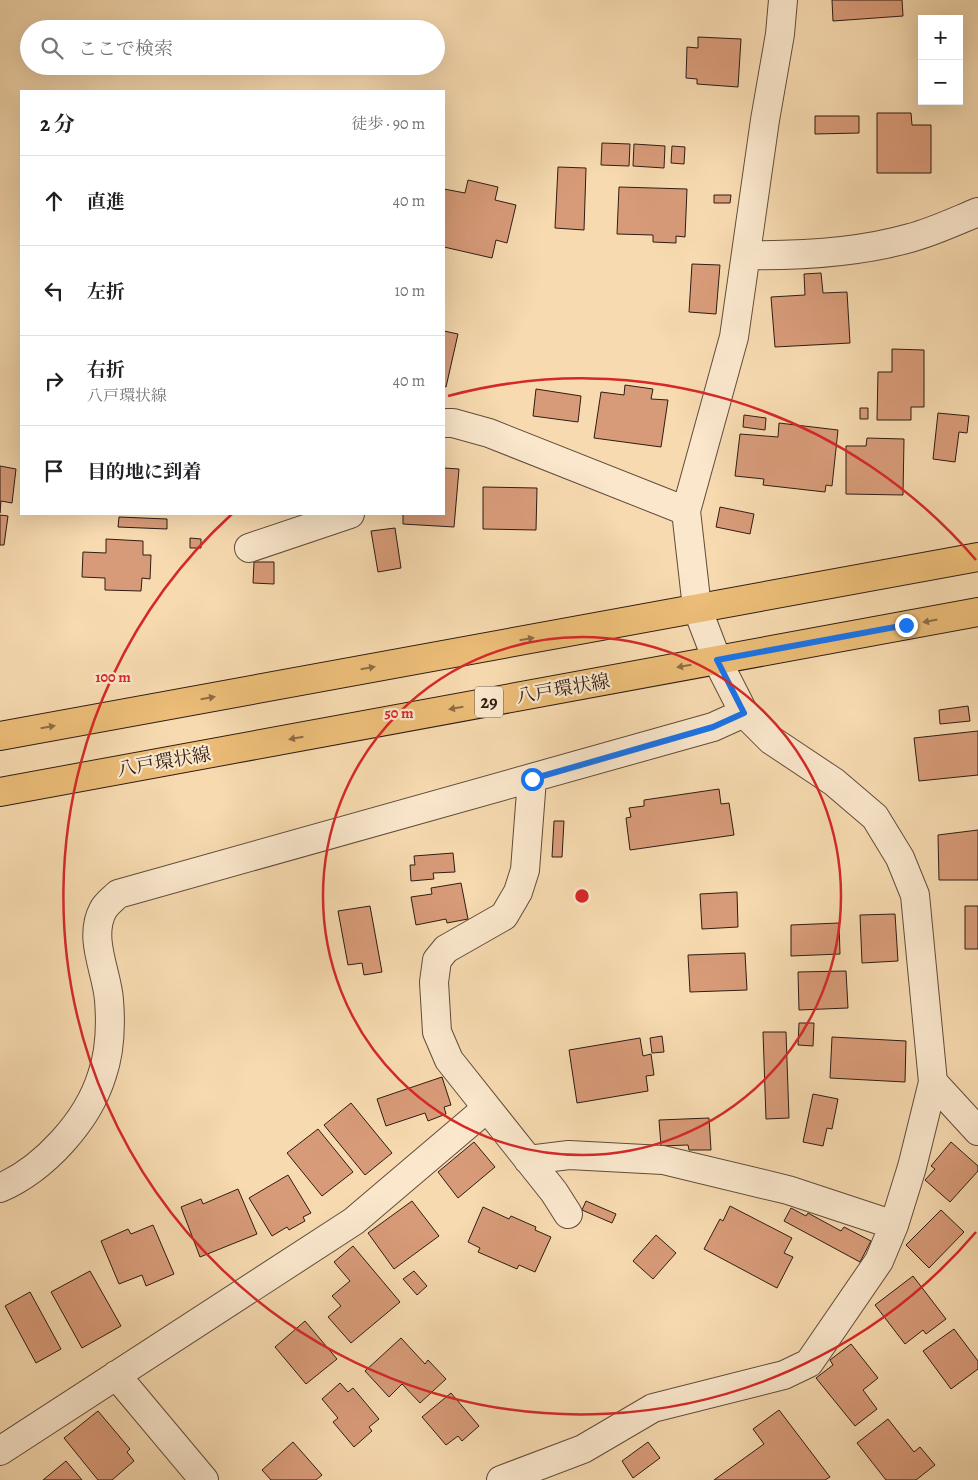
<!DOCTYPE html>
<html lang="ja">
<head>
<meta charset="utf-8">
<style>
	body { margin:0; font-family:Alegreya,"Noto Serif JP",serif; background:#f2f2f2; color:#202124 }
	.controls { position:absolute; right:15px; top:15px; display:grid; overflow:hidden; border-radius:0px; box-shadow:0 5px 20px #0002 }
	.controls button { width:45px; height:45px; display:grid; place-items:center; padding:0; border:0; border-bottom:1px solid #e0e0e0; background:#fff; color:#202124; font:25px sans-serif }
	.stop { position:absolute; width:15px; height:15px; margin:-11px; border:4px solid #1a73e8; border-radius:50%; background:#fff }
	.stop.end { background:#1a73e8; border-color:#fff; box-shadow:0 1px 5px #0008 }
	.list { margin:0; padding:0; list-style:none }
	h2 { display:flex; justify-content:space-between; align-items:center; height:65px; margin:0; padding:0 20px; font-size:21px }
	h2 small { font-size:16px; font-weight:400; color:#757577 }
	.list li { display:grid; grid-template-columns:32px 1fr auto; gap:15px; align-items:center; box-sizing:border-box; height:90px; padding:0 20px; border-top:1px solid #e0e0e0 }
	.list b { display:block; font-size:19px; white-space:nowrap }
	.list p { margin:0; font-size:16px; white-space:nowrap; color:#757577 }
	.list em { font-size:16px; font-style:normal; color:#757577 }
	.icon { flex:none; width:28px; height:28px; fill:none; stroke:currentColor; stroke-width:2; stroke-linecap:round; stroke-linejoin:round }
	.map { position:relative; flex:none; width:978px; height:1480px; overflow:hidden }
	.search { position:absolute; background:#fff; box-shadow:0 5px 20px #0002; left:20px; top:20px; width:425px; height:55px; display:flex; align-items:center; gap:12px; box-sizing:border-box; padding:0 18px; border-radius:28px; color:#757577; font-size:19px }
	.panel { position:absolute; background:#fff; box-shadow:0 5px 20px #0002; left:20px; top:90px; width:425px; height:425px; border-radius:0px }
	.map>svg:first-child { display:block }
	.building { fill:#d89b79; stroke:#2f1c13 }
	.lines { fill:none; stroke-linecap:round; stroke-linejoin:round }
	.minor-casing { stroke:#614c3a; stroke-width:30 }
	.major-casing { stroke:#2f1c13; stroke-width:30 }
	.minor { stroke:#fae7cc; stroke-width:28 }
	.major { stroke:#ecbd78; stroke-width:28 }
	.oneway { fill:#8e6c46 }
	.route { stroke:#1a73e8; stroke-width:6 }
	.ring { fill:none; stroke:#d62828; stroke-width:2.5 }
	.labels { text-anchor:middle; dominant-baseline:central; stroke-width:4.5; stroke-linejoin:round; paint-order:stroke }
	.shield { fill:#fae7cc; stroke:#6c594a; stroke-width:1 }
	.shield-label { font-size:18px; font-weight:bold; fill:#2f1c13 }
	.street-label { font-size:19px; fill:#2f1c13; stroke:#fae7cc }
	.centre { fill:#d62828; stroke:#fae7cc; stroke-width:2.5 }
	.ring-label { font-size:15px; text-anchor:middle; font-weight:bold; fill:#d62828; stroke:#fae7cc; stroke-width:4.5; stroke-linejoin:round; paint-order:stroke }
</style>
</head>
<body>
<div class="map">
<svg width="978" height="1480" viewBox="0 0 978 1480">
	<rect width="100%" height="100%" fill="#f7dab0"/>
	<filter id="stains"><feTurbulence type="fractalNoise" baseFrequency=".004" numOctaves="4"/><feColorMatrix values="0 0 0 0 .2 0 0 0 0 .09 0 0 0 0 .02 0 0 0 .5 -.17"/></filter>
	<radialGradient id="worn" r=".72"><stop offset=".6" stop-color="#630" stop-opacity="0"/><stop offset="1" stop-color="#630" stop-opacity=".3"/></radialGradient>
	<!-- building -->
	<path class="building" d="M832 0H902L903 16 833 21Z
		M698 37 741 39 738 87 697 84V79L686 78 687 47 698 48Z
		M877 113H911L912 125H931V173H877Z
		M815 116H859V133L815 134Z
		M602 143 630 144 629 166 601 165Z
		M634 144 665 146 664 168 633 166Z
		M672 146 685 147 684 164 671 163Z
		M558 167 586 168 584 230 555 228Z
		M468 180 498 187 495 200 516 205 507 243 496 240 492 258 444 247V189L465 193Z
		M619 187 687 189 685 237 676 236V243L653 242V235L617 234Z
		M714 195H731L730 203H714Z
		M692 264 720 265 716 314 689 312Z
		M821 273 823 293 847 292 850 343 775 347 771 297 805 295 804 274Z
		M444 331 458 334 446 387 444 386Z
		M892 349 924 350V407H911V420H877L878 372H892Z
		M625 385 653 389 651 399 668 400 661 447 594 438 601 392 624 395Z
		M536 389 581 396 578 422 533 416Z
		M860 408H868V419H860Z
		M938 413 969 416 967 433 959 432 955 462 933 459Z
		M744 415 766 418 765 430 743 427Z
		M779 423 838 430 832 486 826 485 825 492 763 485 764 479 735 476 740 434 778 437Z
		M867 438 904 439 903 495 846 494V446H866Z
		M0 466 16 469 12 503 1 501 0 513Z
		M444 468 459 469 454 527 403 524V514H444Z
		M483 487 537 488 536 530 483 529Z
		M720 507 754 514 750 534 716 527Z
		M0 515 8 516 4 545H0Z
		M119 517 167 519V529L118 527Z
		M395 528 401 568 378 572 371 531Z
		M190 538 201 539V548H190Z
		M106 539 143 541V555H151L150 579 142 578 141 591 105 590V578L82 577 83 552 106 553Z
		M254 562H274V584L253 583Z
		M968 706 970 721 940 724 939 710Z
		M978 731V775L919 781 914 738Z
		M719 789 721 804 729 803 734 835 630 850 626 818 631 817 629 808 644 806V800Z
		M554 821H564L562 857H552Z
		M978 830V880H939L938 835Z
		M453 853 455 872 433 873 434 879 411 881 410 865H415L414 856Z
		M461 883 468 919 447 923 446 919 416 925 411 897 432 894 431 888Z
		M737 892 738 927 702 929 700 894Z
		M370 906 382 972 364 975 362 963 348 965 338 911Z
		M965 906H978V949H965Z
		M895 914 898 961 862 963 860 915Z
		M839 923 840 954 791 956V925Z
		M745 953 747 990 690 992 688 955Z
		M846 971 848 1008 799 1010 798 972Z
		M799 1023H814L813 1046 798 1045Z
		M763 1032H786L789 1118 766 1119Z
		M662 1036 664 1052 652 1053 650 1038Z
		M832 1037 906 1041 905 1082 830 1078Z
		M640 1038 643 1056 651 1054 654 1075 646 1076 648 1091 577 1103 569 1050Z
		M442 1077 451 1105 444 1107 446 1114 428 1121 425 1113 386 1126 377 1099Z
		M813 1094 838 1099 832 1129 827 1128 823 1146 803 1142Z
		M351 1103 392 1153 365 1175 324 1125Z
		M709 1118 711 1150H689L688 1145 661 1146 659 1120Z
		M318 1129 353 1172 322 1196 287 1153Z
		M474 1142 495 1167 458 1198 438 1172Z
		M951 1142 978 1166V1171L950 1202 925 1180 935 1169 931 1166Z
		M288 1175 311 1213 303 1217 305 1221 289 1230 287 1227 272 1236 249 1198Z
		M238 1189 257 1234 200 1257 181 1207 201 1199 203 1204Z
		M412 1201 439 1236 394 1269 368 1233Z
		M586 1201 616 1214 612 1223 582 1210Z
		M730 1206 792 1238 784 1253 793 1257 777 1288 704 1249 720 1219 723 1221Z
		M483 1207 509 1219 511 1216 536 1227 535 1230 551 1237 535 1272 519 1265 517 1269 478 1252 480 1248 468 1242Z
		M791 1208 806 1216 808 1213 841 1231 844 1227 871 1241 860 1262 784 1221Z
		M941 1210 964 1232 929 1268 906 1245Z
		M153 1225 174 1274 146 1286 142 1275 119 1284 101 1241 128 1229 131 1234Z
		M656 1235 676 1253 653 1279 633 1261Z
		M353 1246 400 1302 351 1343 328 1317 341 1306 332 1296 350 1281 334 1262Z
		M90 1271 121 1326 82 1348 51 1292Z
		M414 1271 427 1286 417 1295 403 1279Z
		M913 1276 946 1319 926 1334 923 1330 905 1344 875 1305Z
		M30 1292 61 1349 36 1363 5 1306Z
		M305 1321 337 1359 306 1384 275 1347Z
		M954 1329 978 1361V1369L951 1389 923 1351Z
		M401 1338 425 1364 428 1360 446 1379 420 1403 402 1384 389 1397 365 1371Z
		M851 1344 878 1378 863 1390 877 1409 855 1426 816 1378 833 1365 830 1360Z
		M340 1383 348 1392 353 1388 379 1419 369 1427 372 1431 354 1447 333 1422 338 1418 322 1399Z
		M451 1393 479 1426 462 1441 458 1436 446 1445 422 1417Z
		M779 1410 830 1477 825 1480H714L764 1444 753 1429Z
		M98 1411 130 1449 127 1452 134 1461 112 1480H98L64 1438Z
		M888 1419 914 1452 920 1447 935 1465 916 1480H886L857 1443Z
		M293 1442 322 1475 316 1480H271L262 1470Z
		M648 1442 660 1458 633 1478 622 1461Z
		M66 1461 82 1480H43Z"/>
	<g class="lines">
		<defs>
			<path id="minor" d="M783 0 780 34 765 120 734 337 686 511 697 608 717 660 744 713 771 740 834 782 875 817 900 858 915 895 933 1082 978 1131
				M746 255C801 256 857 253 910 238 933 232 956 221 978 212
				M444 423H453L489 433 686 511
				M249 548 350 514
				M532 779 525 870 518 892 504 916 446 949 437 960 434 982 437 1032 449 1060 554 1192 568 1214
				M528 1160 569 1155 663 1160 788 1190 894 1225
				M0 1188C44 1169 88 1121 102 1075 110 1052 111 1025 109 1000 107 972 88 938 103 910 106 904 113 899 118 894L713 727 744 713
				M116 1375 204 1480
				M0 1451 354 1221 487 1108
				M501 1480 583 1449 653 1408 784 1375 809 1363 879 1261 894 1225 912 1167 933 1082"/>
			<path id="major" d="M0 736 978 557
				M0 792 978 612"/>
		</defs>
		<!-- minor casing -->
		<use href="#minor" class="minor-casing"/>
		<!-- major casing -->
		<use href="#major" class="major-casing"/>
		<!-- minor -->
		<use href="#minor" class="minor"/>
		<!-- major -->
		<use href="#major" class="major"/>
	</g>
	<!-- one-way arrows -->
	<defs><path id="oneway-solid" d="M-6-.8H1V-3.2L6.5 0L1 3.2V.8H-6Z" transform="scale(1.25)"/></defs>
	<g class="oneway">
		<use href="#oneway-solid" transform="translate(930 621) rotate(169)"/>
		<use href="#oneway-solid" transform="translate(527 639) rotate(-10)"/>
		<use href="#oneway-solid" transform="translate(684 666) rotate(170)"/>
		<use href="#oneway-solid" transform="translate(368 668) rotate(-10)"/>
		<use href="#oneway-solid" transform="translate(208 698) rotate(-10)"/>
		<use href="#oneway-solid" transform="translate(456 708) rotate(170)"/>
		<use href="#oneway-solid" transform="translate(48 727) rotate(-10)"/>
		<use href="#oneway-solid" transform="translate(296 738) rotate(170)"/>
	</g>
	<g class="lines">
		<!-- route -->
		<path class="route" d="M532 779 713 727 744 713 717 660 906 625"/>
	</g>
	<!-- distance rings -->
	<g class="ring">
		<circle cx="582" cy="896" r="259"/>
		<path d="M976 1232A518 518 0 1 1 232 514M448 396A518 518 0 0 1 976 560"/>
	</g>
	<g class="labels">
		<!-- shield labels -->
		<rect class="shield" x="475" y="686.5" width="28" height="31" rx="4"/>
		<g class="shield-label">
			<text x="489" y="702">29</text>
		</g>
		<!-- street labels -->
		<g class="street-label">
			<text transform="translate(563 689) rotate(-10)">八戸環状線</text>
			<text transform="translate(164 762) rotate(-10)">八戸環状線</text>
		</g>
	</g>
	<circle cx="582" cy="896" r="8" class="centre"/>
	<g class="ring-label">
		<text x="113" y="682">100 m</text>
		<text x="399" y="718">50 m</text>
	</g>
	<rect width="100%" height="100%" filter="url(#stains)"/>
	<rect width="100%" height="100%" fill="url(#worn)"/>
</svg>
<div class="controls">
<button>+</button>
<button>−</button>
</div>
<div class="stop" style="left:532px;top:779px"></div>
<div class="stop end" style="left:906px;top:625px"></div>
<div class="search"><svg class="icon" aria-label="search" viewBox="0 0 24 24"><circle cx="10" cy="10" r="6"/><path d="M15 15l6 6"/></svg>ここで検索</div>
<section class="panel">
<h2>2 分<small>徒歩 · 90 m</small></h2>
<ul class="list">
<li><svg class="icon" aria-label="ahead" viewBox="0 0 24 24"><path d="M12 20V5M6 11l6-6 6 6"/></svg><div><b>直進</b></div><em>40 m</em></li>
<li><svg class="icon" aria-label="left" viewBox="0 0 24 24"><path d="M17 20v-9H6M10 6l-5 5 5 5"/></svg><div><b>左折</b></div><em>10 m</em></li>
<li><svg class="icon" aria-label="right" viewBox="0 0 24 24"><path d="M7 20v-9h11M14 6l5 5-5 5"/></svg><div><b>右折</b><p>八戸環状線</p></div><em>40 m</em></li>
<li><svg class="icon" aria-label="arrive" viewBox="0 0 24 24"><path d="M6 21V4h12l-3 4 3 4H6"/></svg><div><b>目的地に到着</b></div></li>
</ul>
</section>
</div>
</body>
</html>
